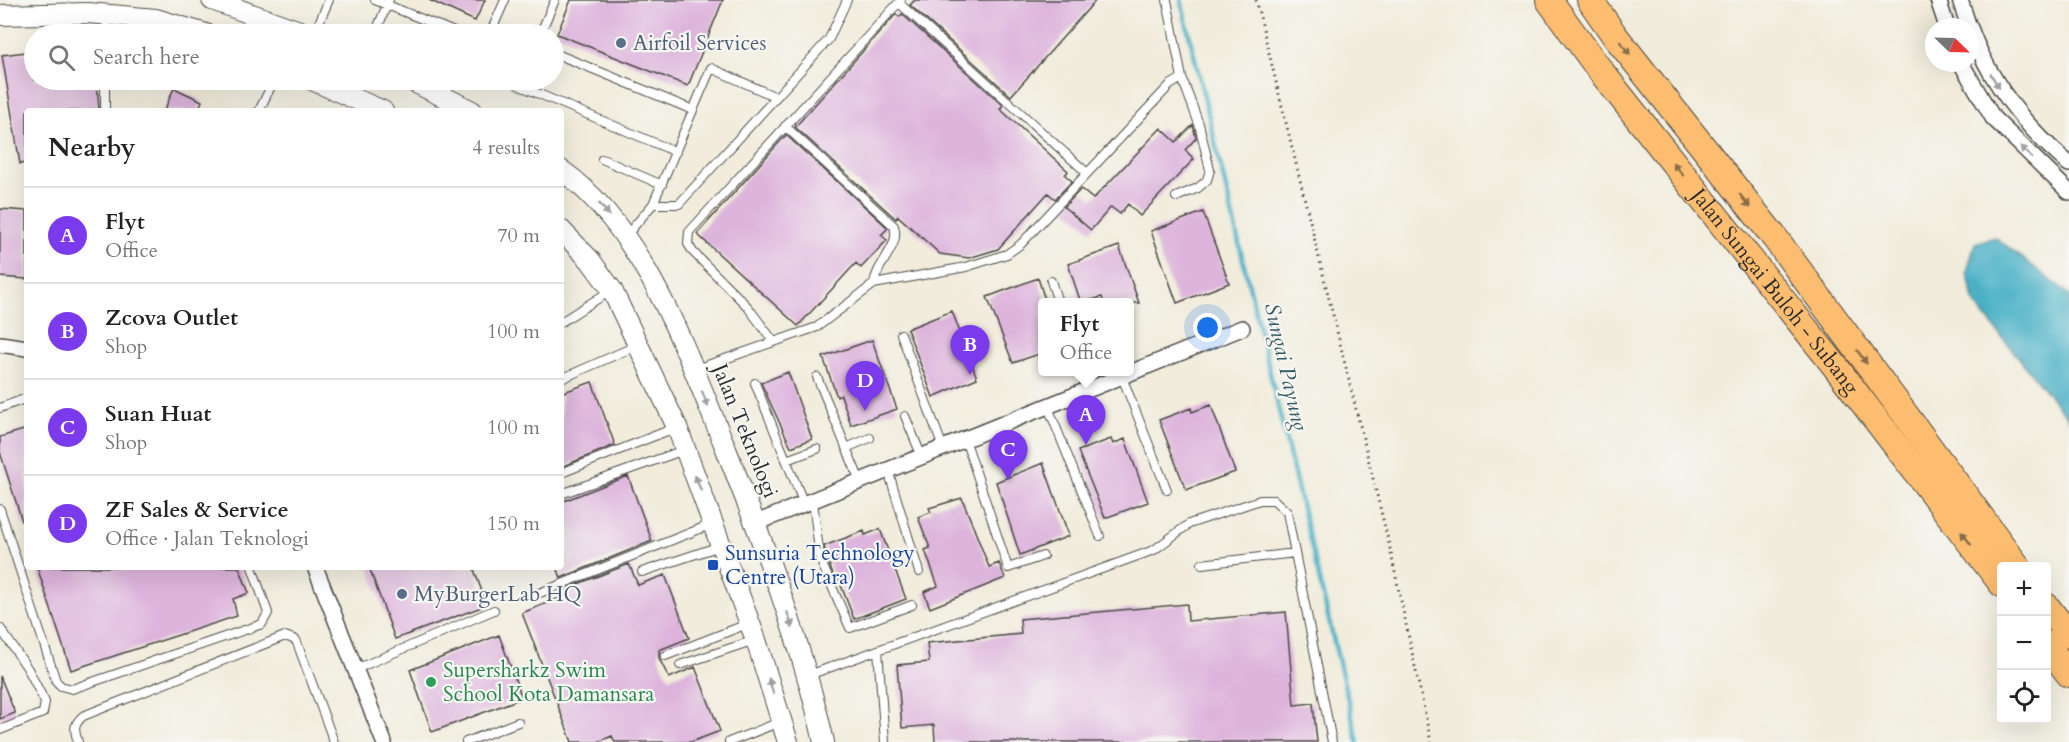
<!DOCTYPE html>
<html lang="en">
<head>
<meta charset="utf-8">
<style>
	body { margin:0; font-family:Cardo,serif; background:#f2f2f2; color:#222 }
	.controls { position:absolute; right:18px; bottom:18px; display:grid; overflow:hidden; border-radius:6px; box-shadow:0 6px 24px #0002 }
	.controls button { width:54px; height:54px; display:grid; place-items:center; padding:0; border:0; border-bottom:2px solid #e0e0e0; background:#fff; color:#222; font:30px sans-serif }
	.compass { position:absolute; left:1925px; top:18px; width:54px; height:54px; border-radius:50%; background:#fff; box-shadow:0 6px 24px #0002; rotate:113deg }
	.you { position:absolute; left:1208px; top:328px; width:21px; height:21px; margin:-15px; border:4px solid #fff; border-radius:50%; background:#1a73e8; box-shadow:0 0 0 9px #1a73e833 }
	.badge { display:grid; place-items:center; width:39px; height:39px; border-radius:50%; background:#7c3aed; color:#fff; font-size:20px; font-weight:700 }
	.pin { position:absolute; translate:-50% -50px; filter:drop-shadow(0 2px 3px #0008) }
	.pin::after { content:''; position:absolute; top:32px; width:21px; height:18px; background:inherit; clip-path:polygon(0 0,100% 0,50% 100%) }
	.popup { position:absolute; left:1038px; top:298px; width:96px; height:78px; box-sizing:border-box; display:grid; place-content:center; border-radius:6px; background:#fff; filter:drop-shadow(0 2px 4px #0005); font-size:20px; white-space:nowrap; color:#767676 }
	.popup b { font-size:22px; color:#222 }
	.popup::after { content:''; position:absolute; left:50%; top:100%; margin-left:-12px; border:12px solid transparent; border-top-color:#fff }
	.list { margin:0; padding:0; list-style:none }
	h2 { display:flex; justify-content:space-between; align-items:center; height:78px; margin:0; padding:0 24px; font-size:26px }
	h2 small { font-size:20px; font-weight:400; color:#767676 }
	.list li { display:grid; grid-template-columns:39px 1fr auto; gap:18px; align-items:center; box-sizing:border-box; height:96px; padding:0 24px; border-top:2px solid #e0e0e0 }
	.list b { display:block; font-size:22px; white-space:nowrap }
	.list p { margin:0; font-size:20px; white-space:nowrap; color:#767676 }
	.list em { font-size:20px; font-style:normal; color:#767676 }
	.icon { flex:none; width:33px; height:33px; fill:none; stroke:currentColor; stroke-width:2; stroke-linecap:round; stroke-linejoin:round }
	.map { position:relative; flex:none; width:2069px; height:742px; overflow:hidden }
	.search { position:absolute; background:#fff; box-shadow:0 6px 24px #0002; left:24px; top:24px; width:540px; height:66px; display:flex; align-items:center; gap:15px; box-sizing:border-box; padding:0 21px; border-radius:33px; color:#767676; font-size:22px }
	.panel { position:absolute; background:#fff; box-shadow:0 6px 24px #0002; left:24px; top:108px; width:540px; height:462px; border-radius:6px }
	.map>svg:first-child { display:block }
	.water { fill:#48b0c6; stroke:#3a6e78; stroke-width:1.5 }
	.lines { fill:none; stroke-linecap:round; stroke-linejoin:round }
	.stream { stroke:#48b0c6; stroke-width:4.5 }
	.building { fill:#ddb4dc }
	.service-casing { stroke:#494845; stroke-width:10 }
	.minor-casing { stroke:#494845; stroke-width:18 }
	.tertiary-casing { stroke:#494845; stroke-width:22 }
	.trunk-casing { stroke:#494845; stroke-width:28 }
	.path { stroke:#494845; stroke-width:3; stroke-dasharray:1.5 4.5; stroke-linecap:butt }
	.service { stroke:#fff; stroke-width:8 }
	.minor { stroke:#fff; stroke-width:15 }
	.tertiary { stroke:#fff; stroke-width:20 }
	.trunk { stroke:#fcbd6f; stroke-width:26 }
	.oneway { fill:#896d4a }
	.oneway2 { fill:#a0a0a0 }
	.service-dot { fill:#5c6f8a; stroke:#f6f6f2; stroke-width:2 }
	.transit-dot { fill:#1a4fb4; stroke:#f6f6f2; stroke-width:2 }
	.leisure-dot { fill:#2e9e5b; stroke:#f6f6f2; stroke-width:2 }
	.labels { text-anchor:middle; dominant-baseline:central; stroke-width:4.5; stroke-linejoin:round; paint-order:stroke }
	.service-label { font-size:21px; fill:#4e5e75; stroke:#f6f6f2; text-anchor:start }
	.street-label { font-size:21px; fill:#2b2b2b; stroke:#f6f6f2 }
	.transit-label { font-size:21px; fill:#164399; stroke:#f6f6f2; text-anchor:start }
	.leisure-label { font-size:21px; fill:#27864d; stroke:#f6f6f2; text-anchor:start }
	.water-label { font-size:22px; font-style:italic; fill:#355a61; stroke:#f6f6f2 }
</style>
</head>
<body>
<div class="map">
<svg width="2069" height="742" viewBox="0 0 2069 742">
	<rect width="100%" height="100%" fill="#f6f6f2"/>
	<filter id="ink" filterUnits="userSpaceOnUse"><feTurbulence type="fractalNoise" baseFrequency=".0167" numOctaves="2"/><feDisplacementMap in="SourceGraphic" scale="12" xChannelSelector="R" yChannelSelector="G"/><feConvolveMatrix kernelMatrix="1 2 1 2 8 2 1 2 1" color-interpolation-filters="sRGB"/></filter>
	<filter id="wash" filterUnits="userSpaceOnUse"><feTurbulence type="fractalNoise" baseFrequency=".008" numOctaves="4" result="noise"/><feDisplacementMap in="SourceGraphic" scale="24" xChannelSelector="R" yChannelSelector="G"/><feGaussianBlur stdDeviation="1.35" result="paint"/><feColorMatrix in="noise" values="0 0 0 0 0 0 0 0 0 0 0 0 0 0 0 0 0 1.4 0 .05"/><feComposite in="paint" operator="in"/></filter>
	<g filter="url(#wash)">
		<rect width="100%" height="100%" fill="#f1ecdb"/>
		<!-- water -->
		<path class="water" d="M1995 237 2069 294V420L1975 304 1967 272 1975 243Z"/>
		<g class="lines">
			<!-- stream -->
			<path class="stream" d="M1181 0 1358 742"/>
		</g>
		<g id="blocks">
			<!-- building -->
			<path class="building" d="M429 0H485L475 21Z
				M571 0H723L688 86 557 34Z
				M915 0H1096L1011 96 910 5Z
				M896 14 899 17 902 14 1003 105 1000 109 1068 171 1065 175 1072 181 1055 199 1048 193 998 249 969 258 940 254 898 216 896 219 795 127Z
				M34 51V80H97L99 111H27V163L20 164 2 55Z
				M174 88 202 101 198 111H164Z
				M1193 125 1196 138 1185 150 1194 159 1140 216 1128 204 1120 214 1111 207 1091 230 1064 207 1081 189 1093 199 1161 128 1176 142Z
				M786 135 888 228 881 235 887 240 861 268 856 263 798 326 697 234Z
				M0 209 27 211V279L0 277Z
				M1203 212 1229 283 1177 303 1151 231Z
				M1119 246 1139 303H1104L1102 297 1081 303 1068 264Z
				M1038 278 1046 303H1042V353L1013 363 987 297Z
				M952 311 977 378 933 397 907 329Z
				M872 340 897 409 851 425 841 395 837 397 823 357Z
				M788 372 812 439 791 447 761 383Z
				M592 382 615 445 561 467V393Z
				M1211 405 1235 472 1186 490 1159 420 1191 408 1192 412Z
				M27 429V526L24 527 0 452V437Z
				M1111 439 1113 444 1125 439 1148 502 1105 518 1078 451Z
				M1043 463 1069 536 1020 555 996 482Z
				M628 476 652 541 561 578 557 567H561V502Z
				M962 498 989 567 999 563 1005 578 930 608 924 592 938 586 925 550 930 548 918 517 931 512 929 508Z
				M880 529 906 599 854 619 837 575 834 576 831 570 824 546 864 531 865 535Z
				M629 564 638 585 665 575 689 638 659 650V658L669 678 695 667 720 731 691 742H615L612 736 598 742H572L522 613 567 595 565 589Z
				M37 567H239L249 593 233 599 237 616 71 670Z
				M369 567H473L487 605 395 639Z
				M1187 604 1188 621 1286 612 1294 705 1313 703 1317 742H935L934 725 902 728 897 665 929 662 927 643 1021 634 1020 619Z
				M499 635 522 698 432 732 410 670Z
				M0 676 15 713 0 719Z"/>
		</g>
	</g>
	<g filter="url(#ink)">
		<use href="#blocks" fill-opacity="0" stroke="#494845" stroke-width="1.5"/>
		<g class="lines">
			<defs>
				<path id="service" d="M375 0 459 34
					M1167 0 1182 78 1199 124 1210 170 1207 180 1198 188 1176 197
					M899 3 1086 172
					M106 34 107 16
					M314 34 329 0
					M375 34 389 0
					M490 34 505 0
					M540 34 555 0
					M554 53 693 110
					M105 80V111
					M521 80 518 85 676 152
					M259 111 274 80
					M785 126 894 226C901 247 876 263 874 284
					M602 159 662 185
					M653 204H679L829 39 847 0
					M625 237 653 204 711 68 776 97
					M1051 281 1058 302
					M561 322 610 291
					M901 334 943 448
					M774 342 747 306 693 252 688 244 689 232 901 0
					M696 369 817 327 874 284 966 267 1007 254 1021 244 1170 85 1182 78
					M1080 372 1088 390
					M817 377 860 481
					M1122 377 1167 490
					M561 379 638 345
					M755 383 804 504
					M1048 407 1100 536
					M0 408 27 398
					M905 416 922 457
					M965 439 1008 568 1043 556
					M846 448 870 438
					M786 460 817 449
					M888 470 919 572
					M561 473 677 427
					M561 494 684 450
					M813 501 820 559 850 628 912 605
					M0 509 56 681 61 686 72 689 262 624 268 613 252 567
					M1202 564 1295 553
					M642 572 720 546
					M532 596 712 524
					M0 628 28 669 45 702 43 713 0 730
					M878 650 885 742
					M665 656 750 623
					M680 665 755 640
					M356 669 494 610
					M809 675 1154 550 1189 524 1260 500H1274L1287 512 1332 742
					M78 742C74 730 73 725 83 716L285 636 296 640 334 742
					M466 742 518 722
					M729 742 780 722"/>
				<path id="minor" d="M1938 0 1947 27
					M1960 0 1969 27
					M1970 28C1990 83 2024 126 2069 164
					M1961 63 1993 118 2069 192
					M0 344 27 348
					M756 523 1242 328
					M315 567 384 742"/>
				<path id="tertiary" d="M212 0 308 34
					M0 15 88 13 156 19 206 34
					M312 80 383 111
					M410 80 472 111
					M561 170C644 228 687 354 724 444 763 542 801 640 824 742
					M561 230 590 260 612 290 677 427 756 640 788 742"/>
				<g id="trunk">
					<path id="s1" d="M1549 0 1599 69 1835 366 2002 584"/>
					<path d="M1590 0 1615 36 1775 238 2017 566"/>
					<path d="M2046 606 2069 635"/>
					<path d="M2046 644 2069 674"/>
				</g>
			</defs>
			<!-- service casing -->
			<use href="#service" class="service-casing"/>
			<!-- minor casing -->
			<use href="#minor" class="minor-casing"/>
			<!-- tertiary casing -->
			<use href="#tertiary" class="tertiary-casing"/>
			<!-- trunk casing -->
			<use href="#trunk" class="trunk-casing"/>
			<!-- path -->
			<path class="path" d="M1256 0 1389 544 1431 742"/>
			<!-- service -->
			<use href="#service" class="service"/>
			<!-- minor -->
			<use href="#minor" class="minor"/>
			<!-- tertiary -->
			<use href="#tertiary" class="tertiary"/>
			<!-- trunk -->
			<use href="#trunk" class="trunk"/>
		</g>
		<!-- one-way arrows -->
		<defs><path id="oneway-solid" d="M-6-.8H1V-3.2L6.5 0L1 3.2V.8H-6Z" transform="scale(1.5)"/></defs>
		<g class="oneway">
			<use href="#oneway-solid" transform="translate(1625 48) rotate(52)"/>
			<use href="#oneway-solid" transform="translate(1678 169) rotate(-128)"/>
			<use href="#oneway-solid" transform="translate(1745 201) rotate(52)"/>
			<use href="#oneway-solid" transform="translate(1862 357) rotate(54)"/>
			<use href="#oneway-solid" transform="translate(1966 538) rotate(-127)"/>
		</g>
		<g class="oneway2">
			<use href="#oneway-solid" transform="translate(1995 81) rotate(58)"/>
			<use href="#oneway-solid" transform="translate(2026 152) rotate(-134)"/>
			<use href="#oneway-solid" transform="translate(604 209) rotate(50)"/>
			<use href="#oneway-solid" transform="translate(705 399) rotate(69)"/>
			<use href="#oneway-solid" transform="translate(698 483) rotate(-111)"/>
			<use href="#oneway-solid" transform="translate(790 620) rotate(71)"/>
			<use href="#oneway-solid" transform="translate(771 686) rotate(-107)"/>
		</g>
	</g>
	<!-- markers -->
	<g class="service-dot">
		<circle cx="621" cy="43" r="6"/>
		<circle cx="402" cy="594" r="6"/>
	</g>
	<rect class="transit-dot" x="707" y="559" width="12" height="12" rx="3"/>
	<circle class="leisure-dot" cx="431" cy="682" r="6"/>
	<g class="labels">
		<!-- service labels -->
		<g class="service-label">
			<text x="633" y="43">Airfoil Services</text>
			<text x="414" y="594">MyBurgerLab HQ</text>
		</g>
		<!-- street labels -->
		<g class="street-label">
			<text stroke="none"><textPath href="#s1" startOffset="369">Jalan Sungai Buloh - Subang</textPath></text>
			<text transform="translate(745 431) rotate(68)">Jalan Teknologi</text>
		</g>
		<!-- transit labels -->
		<g class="transit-label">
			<text x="725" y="553">Sunsuria Technology<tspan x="725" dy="24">Centre (Utara)</tspan></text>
		</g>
		<!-- leisure labels -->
		<g class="leisure-label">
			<text x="443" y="670">Supersharkz Swim<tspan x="443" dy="24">School Kota Damansara</tspan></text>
		</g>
		<!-- water labels -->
		<g class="water-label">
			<text transform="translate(1286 367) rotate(77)">Sungai Payung</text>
		</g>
	</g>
</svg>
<div class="controls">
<button>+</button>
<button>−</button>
<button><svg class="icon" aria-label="locate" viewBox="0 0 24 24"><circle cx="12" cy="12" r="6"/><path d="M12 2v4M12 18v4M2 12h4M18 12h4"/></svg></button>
</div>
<svg class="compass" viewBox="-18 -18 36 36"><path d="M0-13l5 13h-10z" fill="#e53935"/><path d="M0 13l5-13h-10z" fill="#767676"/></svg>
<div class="you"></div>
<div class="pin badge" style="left:1086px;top:445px">A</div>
<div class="popup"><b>Flyt</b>Office</div>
<div class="pin badge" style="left:970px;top:375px">B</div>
<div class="pin badge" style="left:1008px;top:480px">C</div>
<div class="pin badge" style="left:865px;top:411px">D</div>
<div class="search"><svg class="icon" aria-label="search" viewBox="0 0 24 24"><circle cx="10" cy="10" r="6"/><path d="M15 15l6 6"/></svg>Search here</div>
<section class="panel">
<h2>Nearby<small>4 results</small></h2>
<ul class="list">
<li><span class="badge">A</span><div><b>Flyt</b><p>Office</p></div><em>70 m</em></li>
<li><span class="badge">B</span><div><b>Zcova Outlet</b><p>Shop</p></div><em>100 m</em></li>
<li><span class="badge">C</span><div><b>Suan Huat</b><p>Shop</p></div><em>100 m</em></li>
<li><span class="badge">D</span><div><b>ZF Sales &amp; Service</b><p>Office · Jalan Teknologi</p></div><em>150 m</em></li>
</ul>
</section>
</div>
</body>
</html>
